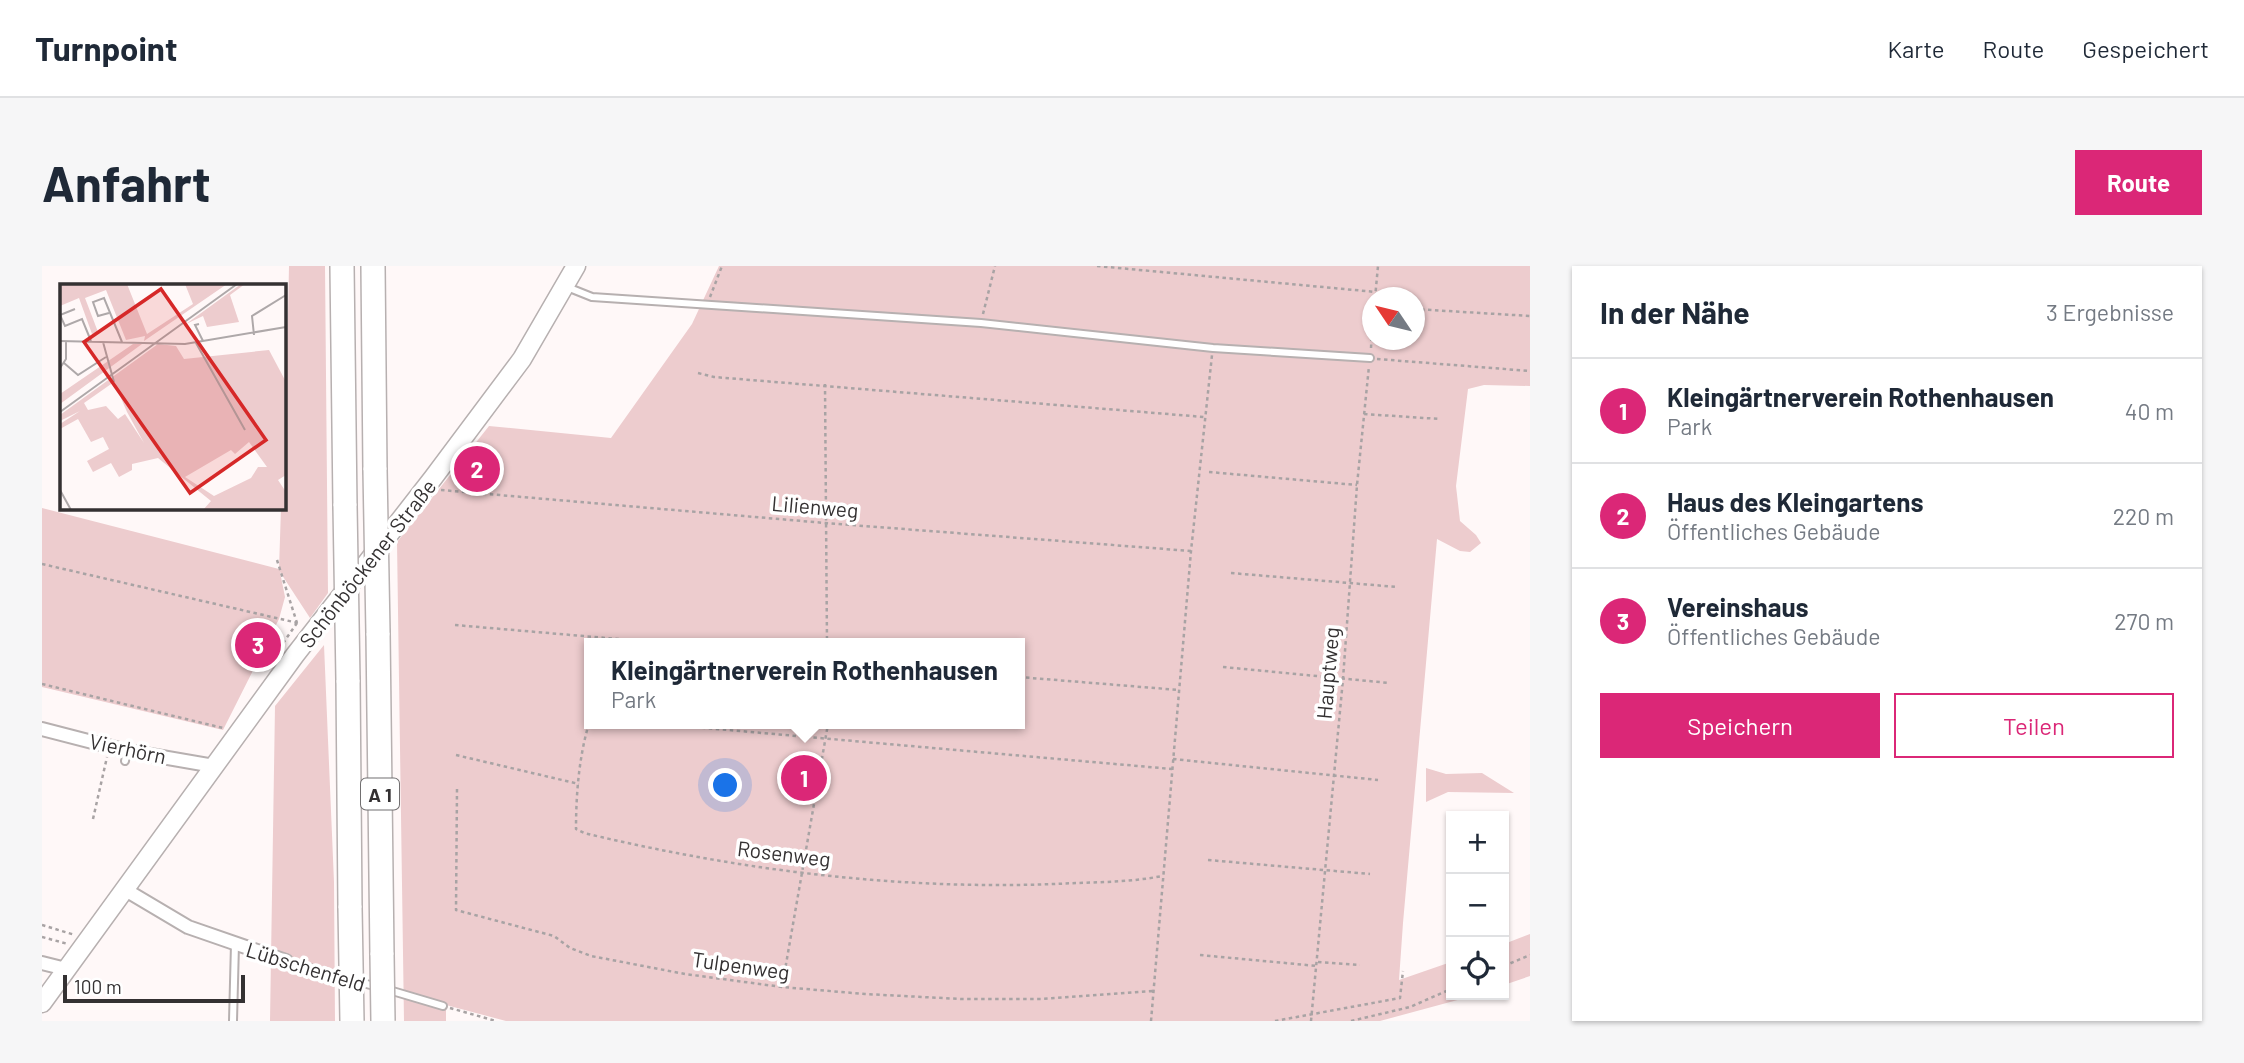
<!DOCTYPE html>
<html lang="de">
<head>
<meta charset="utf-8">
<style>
	body { margin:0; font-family:Barlow,sans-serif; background:#f6f6f7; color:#1f2937 }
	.controls { position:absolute; right:21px; bottom:21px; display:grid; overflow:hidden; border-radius:0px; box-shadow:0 2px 5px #0004 }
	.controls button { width:63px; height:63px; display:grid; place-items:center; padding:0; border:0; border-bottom:2px solid #e0e1e3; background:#fff; color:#1f2937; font:35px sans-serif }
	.compass { position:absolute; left:1320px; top:21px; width:63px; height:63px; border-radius:50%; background:#fff; box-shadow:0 2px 5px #0004; rotate:305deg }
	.scale { position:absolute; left:21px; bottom:18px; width:182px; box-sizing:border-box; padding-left:7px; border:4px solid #343132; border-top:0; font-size:19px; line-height:24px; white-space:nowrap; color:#343132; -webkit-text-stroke:5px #fff; paint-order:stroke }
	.you { position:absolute; left:684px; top:520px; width:24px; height:24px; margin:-18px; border:5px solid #fff; border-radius:50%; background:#1a73e8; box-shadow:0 0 0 10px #1a73e833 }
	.badge { display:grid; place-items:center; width:46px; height:46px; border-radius:50%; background:#db2777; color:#fff; font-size:23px; font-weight:700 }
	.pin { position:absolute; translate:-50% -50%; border:4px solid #fff; box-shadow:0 2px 7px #0006 }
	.popup { position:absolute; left:542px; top:372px; width:441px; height:91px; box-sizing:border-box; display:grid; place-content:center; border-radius:0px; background:#fff; filter:drop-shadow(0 2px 5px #0005); font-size:23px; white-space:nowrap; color:#747a83 }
	.popup b { font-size:26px; color:#1f2937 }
	.popup::after { content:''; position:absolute; left:50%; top:100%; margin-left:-14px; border:14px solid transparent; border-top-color:#fff }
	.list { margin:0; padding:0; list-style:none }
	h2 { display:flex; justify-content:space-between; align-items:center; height:91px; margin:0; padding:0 28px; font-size:30px }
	h2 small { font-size:23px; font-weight:400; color:#747a83 }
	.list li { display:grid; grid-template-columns:46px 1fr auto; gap:21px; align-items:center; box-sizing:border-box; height:105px; padding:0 28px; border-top:2px solid #e0e1e3 }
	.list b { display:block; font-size:26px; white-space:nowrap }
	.list p { margin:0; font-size:23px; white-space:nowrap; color:#747a83 }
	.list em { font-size:23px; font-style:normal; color:#747a83 }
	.actions { display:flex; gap:14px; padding:21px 28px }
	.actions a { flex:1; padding:16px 0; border:2px solid #db2777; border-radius:0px; text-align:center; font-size:24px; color:#db2777 }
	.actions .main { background:#db2777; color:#fff }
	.icon { flex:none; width:38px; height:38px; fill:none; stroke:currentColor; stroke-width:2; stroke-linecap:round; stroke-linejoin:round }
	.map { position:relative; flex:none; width:1488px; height:755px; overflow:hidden; border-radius:0px }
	header { display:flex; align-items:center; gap:42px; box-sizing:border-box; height:98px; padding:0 35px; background:#fff; border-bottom:2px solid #e0e1e3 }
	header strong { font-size:33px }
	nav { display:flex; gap:38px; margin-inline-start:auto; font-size:24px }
	.intro { display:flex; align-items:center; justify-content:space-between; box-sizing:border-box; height:168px; padding:0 42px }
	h1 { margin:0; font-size:49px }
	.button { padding:18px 32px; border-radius:0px; background:#db2777; color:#fff; font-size:24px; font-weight:700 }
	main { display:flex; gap:42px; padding:0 42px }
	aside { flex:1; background:#fff; border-radius:0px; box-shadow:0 2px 5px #0004 }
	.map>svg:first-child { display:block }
	.green { fill:#edccce; fill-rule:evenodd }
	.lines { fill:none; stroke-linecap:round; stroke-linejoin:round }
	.service-casing { stroke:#b7b0b0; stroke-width:10 }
	.minor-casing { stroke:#b7b0b0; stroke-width:16 }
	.secondary-casing { stroke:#b7b0b0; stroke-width:21 }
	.motorway-casing { stroke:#b7b0b0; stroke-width:26 }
	.path { stroke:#a8a3a4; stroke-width:2.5; stroke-dasharray:3.5 3.5; stroke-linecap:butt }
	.service { stroke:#fff; stroke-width:6 }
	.minor { stroke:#fff; stroke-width:12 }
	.secondary { stroke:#fff; stroke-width:18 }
	.motorway { stroke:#fff; stroke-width:23 }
	.motorway-bridge-casing { stroke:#b7b0b0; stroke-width:26; stroke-linecap:butt }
	.motorway-bridge { stroke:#fff; stroke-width:23 }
	.labels { text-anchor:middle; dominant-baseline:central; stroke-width:7; stroke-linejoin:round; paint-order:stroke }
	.shield { fill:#fff; stroke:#716f70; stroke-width:2 }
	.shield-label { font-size:19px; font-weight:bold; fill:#343132 }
	.street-label { font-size:21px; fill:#343132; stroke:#fff }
	.inset-road { fill:none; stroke:#aea8a9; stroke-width:2 }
	.view { fill:#d62828; fill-opacity:0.15; stroke:#d62828; stroke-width:3.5 }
	.inset-edge { fill:none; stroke:#343132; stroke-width:3.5 }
</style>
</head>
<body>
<header>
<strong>Turnpoint</strong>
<nav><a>Karte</a><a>Route</a><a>Gespeichert</a></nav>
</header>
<div class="intro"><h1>Anfahrt</h1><a class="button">Route</a></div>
<main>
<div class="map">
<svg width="1488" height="755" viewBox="0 0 1488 755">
	<rect width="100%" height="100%" fill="#fff8f8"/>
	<!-- green -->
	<path class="green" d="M247 0H283L286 327 268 352 238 306 243 331 237 353 181 464 0 421V242L237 303 239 242H242Z
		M677 0H1488V120L1442 119 1426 123 1414 220 1418 255 1434 269 1439 277 1428 286 1418 285 1395 273 1361 657 1357 714 1409 696V729H1434L1338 755H464L404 739V755H362L355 276 447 160 569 172 650 58ZM1330 32H1372V74H1330ZM547 377H977V458H547Z
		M282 379 292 616 293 755H228L233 440Z
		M1384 502 1404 508 1440 507 1472 527 1406 526 1384 536Z
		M1488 668V710L1462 719V678Z"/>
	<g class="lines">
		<defs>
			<path id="service" d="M525 21 550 31 939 57 1171 82 1328 92
				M83 495 85 485
				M244 695 303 712
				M313 715 336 721
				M347 724 401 740
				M191 755 193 678"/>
			<path id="minor" d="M0 463 85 485 172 500
				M82 623 146 661 244 695
				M0 697 24 703"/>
			<path id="secondary" d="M0 737 253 389 391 212 480 93 534 0"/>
			<path id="motorway" d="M300 0 303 240
				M331 0 333 204
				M336 367 340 689
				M306 414 308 642"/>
		</defs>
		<!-- service casing -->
		<use href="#service" class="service-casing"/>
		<!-- minor casing -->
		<use href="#minor" class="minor-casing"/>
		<!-- secondary casing -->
		<use href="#secondary" class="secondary-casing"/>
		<!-- motorway casing -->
		<use href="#motorway" class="motorway-casing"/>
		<!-- path -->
		<path class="path" d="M1055 0 1334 26
			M668 31 680 0
			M1333 32 1336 0
			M1372 43 1488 50
			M941 48 953 0
			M1329 82 1330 62
			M1335 93 1488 105
			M656 107 672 111 1162 151
			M783 118 785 377
			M1322 148 1398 153
			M1167 206 1315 219
			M399 224 783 257 1149 285
			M235 294 255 357
			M0 298 256 357
			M1189 307 1355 321
			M413 359 622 377
			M225 400 255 357
			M1181 401 1347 417
			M977 411 1137 424
			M0 418 181 462
			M547 457C537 491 534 528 534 563L542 567C696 604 855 624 1013 618 1048 616 1085 617 1120 610
			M618 458 1130 503
			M414 489 537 518
			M1131 493 1336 514
			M415 523 414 644 512 670 528 682 549 690 643 708 740 721 823 728 919 733H999L1112 725
			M51 553 65 491
			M1166 594 1328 608
			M0 659 33 669
			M0 671 26 678
			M1158 689 1275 700
			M1276 696 1318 699
			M1462 700 1488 689
			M740 721 786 458
			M408 742 454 755
			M1109 755 1149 285 1170 89
			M1233 755 1358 732 1361 705
			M1269 755 1301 413 1315 219 1327 100
			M1309 755 1368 741 1409 723"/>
		<!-- service -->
		<use href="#service" class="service"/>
		<!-- minor -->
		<use href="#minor" class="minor"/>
		<!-- secondary -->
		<use href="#secondary" class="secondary"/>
		<!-- motorway -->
		<use href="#motorway" class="motorway"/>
		<defs>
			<path id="motorway-bridge" d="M333 204 336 367
				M303 240 306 414
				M308 642 310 755
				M340 689 341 755"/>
		</defs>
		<!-- motorway-bridge casing -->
		<use href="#motorway-bridge" class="motorway-bridge-casing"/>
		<!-- motorway-bridge -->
		<use href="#motorway-bridge" class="motorway-bridge"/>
	</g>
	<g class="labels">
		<!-- shield labels -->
		<rect class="shield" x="319" y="512.5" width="38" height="31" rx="5"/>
		<g class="shield-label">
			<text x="338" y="528">A 1</text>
		</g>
		<!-- street labels -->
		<g class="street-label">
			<text transform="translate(773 240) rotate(5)">Lilienweg</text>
			<text transform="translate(325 297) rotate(-52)">Schönböckener Straße</text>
			<text transform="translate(1285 407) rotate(-85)">Hauptweg</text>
			<text transform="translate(86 482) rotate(12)">Vierhörn</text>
			<text transform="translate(742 587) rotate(7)">Rosenweg</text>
			<text transform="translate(699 699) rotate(8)">Tulpenweg</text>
			<text transform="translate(264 700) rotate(17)">Lübschenfeld</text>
		</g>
	</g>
	<!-- overview -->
	<g transform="translate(18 18)">
		<rect width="226" height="226" fill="#fff8f8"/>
		<path d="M0 0H67L87 50 133 20 125 0H167L84 57 85 52 66 56 46 6 25 14 38 48 32 50 19 14 0 22ZM181 0H185L170 11 179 38 147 43 143 32 126 40ZM73 60H82L0 120V110ZM98 60 116 62 124 75 209 66 226 98V191L218 196 226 208V226H143L151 217 98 174 72 180V186L59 193 51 179 33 188 27 177 49 165 43 153 31 158 18 135 0 145V140L20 127 0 137V131ZM54 98 67 128 84 159 65 130 58 135 46 122 28 126 24 119ZM189 158 207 183H198L191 194 154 212 125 193 171 166 175 170Z" fill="#edccce" fill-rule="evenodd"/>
		<path class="inset-road" d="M15 25 0 31 5 42 22 35 31 57M49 29 38 32 33 18 44 14 62 58M139 40 135 41 143 57M194 51 192 32 226 11M0 57 125 60 226 43M43 58 54 98M136 59 185 146M4 79 18 91 46 73M0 84 6 75V57M0 128 177 0M0 206 11 226"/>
		<path class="view" d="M101 5 206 156 130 209 24 58Z"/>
		<rect width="226" height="226" class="inset-edge"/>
	</g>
</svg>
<div class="controls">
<button>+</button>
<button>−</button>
<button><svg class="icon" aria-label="locate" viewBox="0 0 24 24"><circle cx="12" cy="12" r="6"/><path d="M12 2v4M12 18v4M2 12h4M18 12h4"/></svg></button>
</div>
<svg class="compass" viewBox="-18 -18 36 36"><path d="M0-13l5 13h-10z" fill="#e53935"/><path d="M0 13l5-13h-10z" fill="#747a83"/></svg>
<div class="scale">100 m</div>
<div class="you"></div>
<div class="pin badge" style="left:762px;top:512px">1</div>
<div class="popup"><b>Kleingärtnerverein Rothenhausen</b>Park</div>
<div class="pin badge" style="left:435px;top:203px">2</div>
<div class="pin badge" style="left:216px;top:379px">3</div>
</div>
<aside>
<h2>In der Nähe<small>3 Ergebnisse</small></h2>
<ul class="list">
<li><span class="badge">1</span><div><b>Kleingärtnerverein Rothenhausen</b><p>Park</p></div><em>40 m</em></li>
<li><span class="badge">2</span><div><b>Haus des Kleingartens</b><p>Öffentliches Gebäude</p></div><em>220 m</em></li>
<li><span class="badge">3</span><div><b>Vereinshaus</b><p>Öffentliches Gebäude</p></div><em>270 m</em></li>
</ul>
<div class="actions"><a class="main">Speichern</a><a>Teilen</a></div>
</aside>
</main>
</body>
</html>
